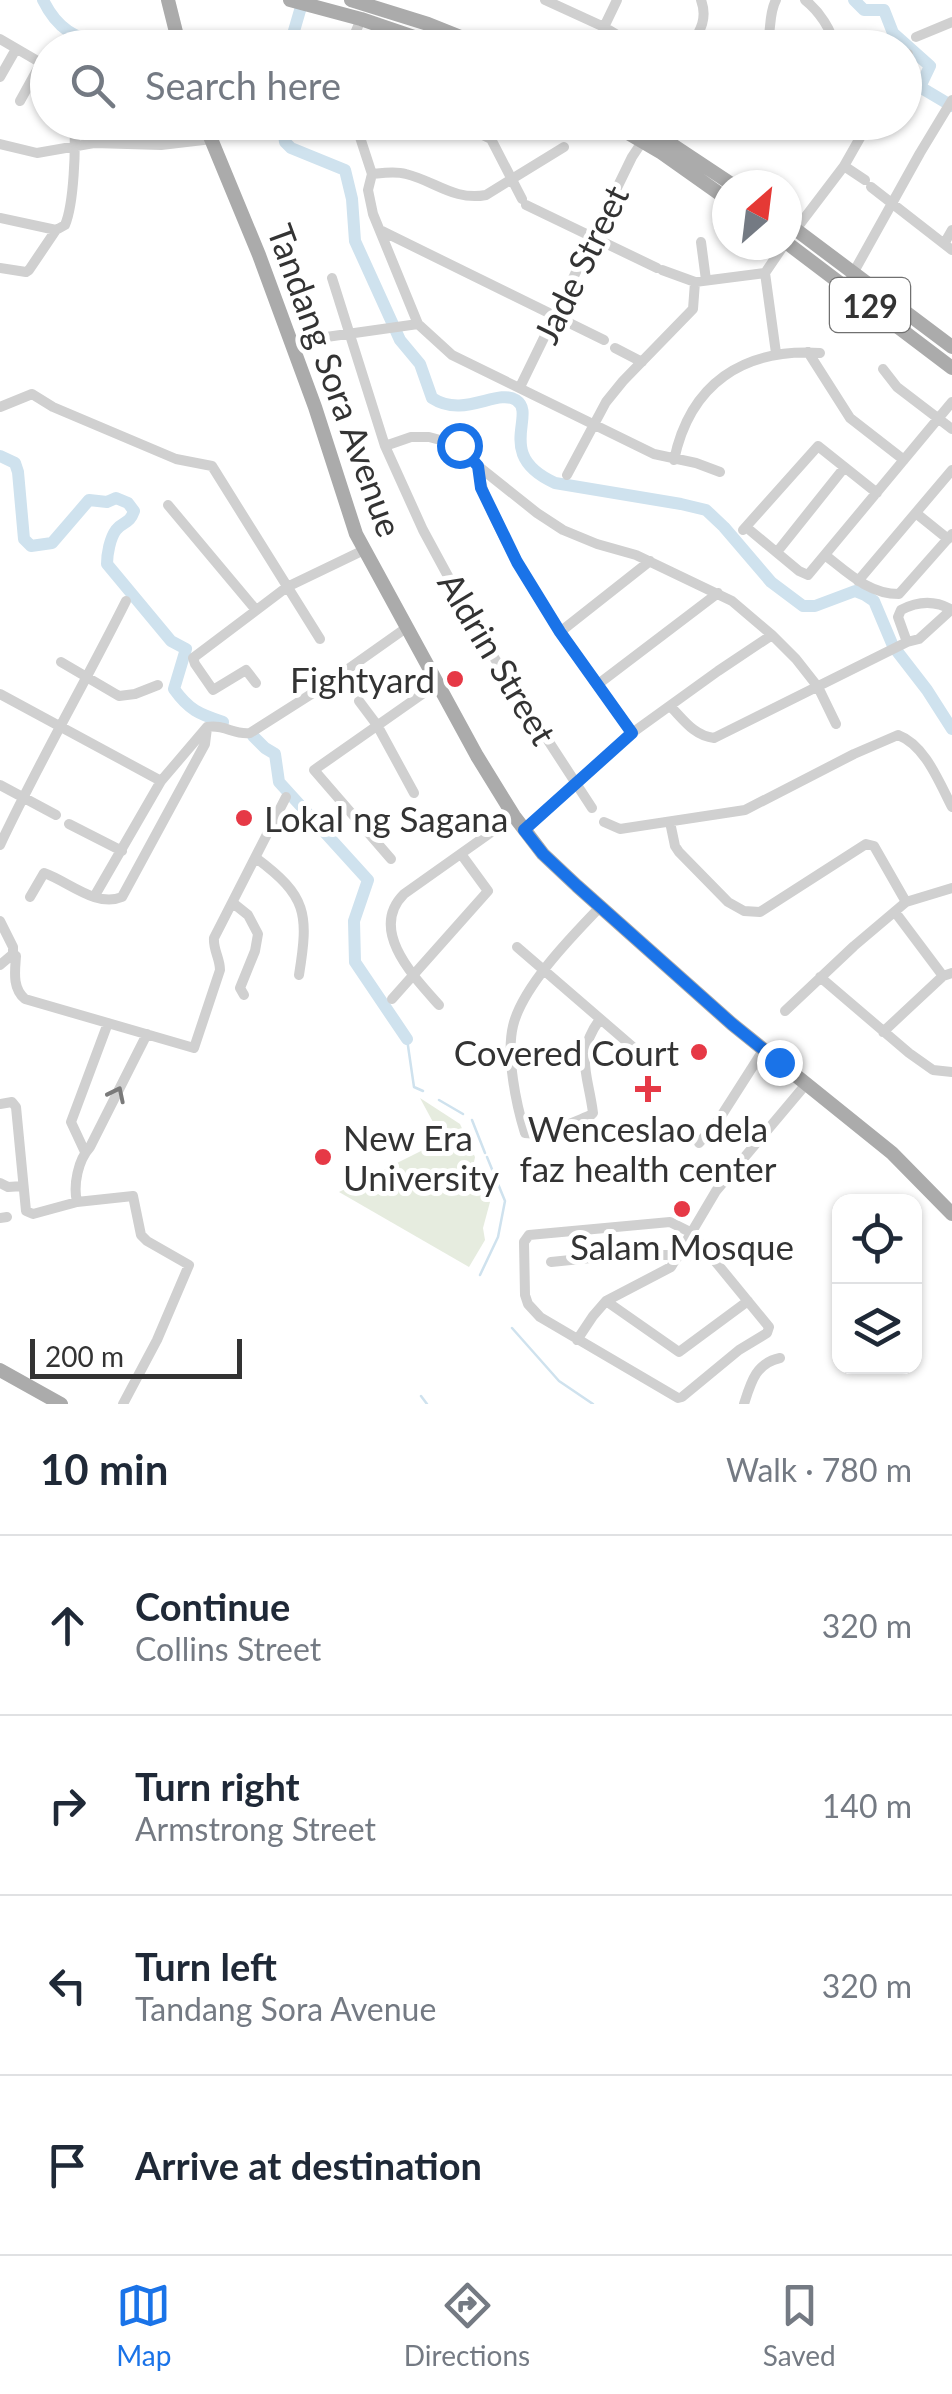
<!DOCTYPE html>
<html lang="en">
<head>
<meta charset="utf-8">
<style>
	body { margin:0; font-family:Lato,sans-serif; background:#f2f2f3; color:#1f2937 }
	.controls { position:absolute; right:30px; bottom:30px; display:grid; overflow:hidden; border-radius:20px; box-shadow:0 2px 8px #0004 }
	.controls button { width:90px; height:90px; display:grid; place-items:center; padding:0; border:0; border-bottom:2px solid #e0e1e3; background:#fff; color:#1f2937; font:50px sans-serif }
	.compass { position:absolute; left:712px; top:170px; width:90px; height:90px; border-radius:50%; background:#fff; box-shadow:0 2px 8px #0004; rotate:28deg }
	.scale { position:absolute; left:30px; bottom:25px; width:212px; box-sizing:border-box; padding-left:10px; border:5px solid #333; border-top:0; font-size:28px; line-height:35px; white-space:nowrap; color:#333; -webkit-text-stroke:8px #fff; paint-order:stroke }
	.stop { position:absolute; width:30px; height:30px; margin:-22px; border:8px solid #1a73e8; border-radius:50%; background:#fff }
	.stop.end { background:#1a73e8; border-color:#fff; box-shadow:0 2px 10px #0008 }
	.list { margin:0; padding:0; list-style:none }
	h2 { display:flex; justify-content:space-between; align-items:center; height:130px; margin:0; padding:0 40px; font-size:42px }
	h2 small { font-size:32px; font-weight:400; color:#747a83 }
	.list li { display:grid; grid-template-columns:65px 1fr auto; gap:30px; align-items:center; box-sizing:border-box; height:180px; padding:0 40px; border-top:2px solid #e0e1e3 }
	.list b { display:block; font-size:38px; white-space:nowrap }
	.list p { margin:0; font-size:32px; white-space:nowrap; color:#747a83 }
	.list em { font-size:32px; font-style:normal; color:#747a83 }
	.icon { flex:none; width:55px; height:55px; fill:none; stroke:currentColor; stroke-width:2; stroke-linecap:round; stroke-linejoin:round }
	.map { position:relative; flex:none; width:952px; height:1404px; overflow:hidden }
	.search { position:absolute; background:#fff; box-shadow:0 2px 8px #0004; left:30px; right:30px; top:30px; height:110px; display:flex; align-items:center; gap:25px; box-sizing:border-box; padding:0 35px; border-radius:55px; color:#747a83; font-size:38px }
	.sheet { height:850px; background:#fff }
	nav { display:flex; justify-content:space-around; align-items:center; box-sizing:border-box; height:140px; border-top:2px solid #e0e1e3; background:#fff; font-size:28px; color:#747a83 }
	nav a { display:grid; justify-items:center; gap:5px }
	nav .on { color:#1a73e8 }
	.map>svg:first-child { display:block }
	.green { fill:#e6ecdf }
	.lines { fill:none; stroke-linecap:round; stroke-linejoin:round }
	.stream { stroke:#cfe2ee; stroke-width:2.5 }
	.river { stroke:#cfe2ee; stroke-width:12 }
	.minor { stroke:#d0d0d0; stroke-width:10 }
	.major { stroke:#ababab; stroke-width:14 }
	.oneway { stroke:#7a7a7a }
	.route { stroke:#1a73e8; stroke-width:12 }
	.poi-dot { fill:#e63946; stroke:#fff; stroke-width:4 }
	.labels { text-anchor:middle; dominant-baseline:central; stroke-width:10; stroke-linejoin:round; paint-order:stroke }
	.shield { fill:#fff; stroke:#707070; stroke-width:2.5 }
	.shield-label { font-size:32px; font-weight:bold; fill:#333 }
	.street-label { font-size:35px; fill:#333; stroke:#fff }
	.poi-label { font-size:35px; fill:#333; stroke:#fff; text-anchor:end }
</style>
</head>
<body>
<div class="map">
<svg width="952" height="1404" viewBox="0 0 952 1404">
	<rect width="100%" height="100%" fill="#fff"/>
	<!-- green -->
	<path class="green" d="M420 1098 460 1124 475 1157 473 1167 490 1202 483 1228 485 1240 469 1267 339 1192 427 1148 431 1156 447 1148Z"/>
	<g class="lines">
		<!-- stream -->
		<path class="stream" d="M407 1039 414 1087 423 1091
			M439 1100 463 1114
			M472 1120 485 1153
			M480 1275 498 1237 505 1201 487 1157
			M512 1328 559 1381 593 1404
			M421 1396 427 1404"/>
		<!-- river -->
		<path class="river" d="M43 0C59 33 77 37 110 48
			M854 0 864 10H884L893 33 930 66 920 87 952 106
			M289 48 303 0
			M293 122 284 135 285 142 291 148 345 170 352 199 355 241 400 340 420 364 432 398C464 419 497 388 516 400 538 414 493 455 555 483L681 504 706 510 724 527 771 582 803 606H815L855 591 865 595 874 601 893 646 927 690 952 729
			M0 456 15 463 18 472 24 539 31 546 52 543 89 500 107 502 116 498 128 503 134 511C129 525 124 520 116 530 110 538 107 554 107 564L171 641 186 649 174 689C189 710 199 714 223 722
			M253 736 265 748 275 754 279 782 368 880 354 921 355 962 407 1039"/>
		<!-- minor -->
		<path class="minor" d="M545 0 604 27 639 48
			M805 0C819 11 832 30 835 48
			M604 27 617 0
			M916 37 952 22
			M0 39 48 67
			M349 48 361 19
			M690 48C700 31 708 19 701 0
			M766 48C772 33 768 14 776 0
			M904 60 908 54
			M0 77 16 49
			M20 101 41 63
			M355 122 372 174 368 190 373 214 418 324 452 355 654 454 696 463 720 472
			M456 122 491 139 522 199
			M757 122C769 132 785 137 796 122
			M0 144 37 153 94 143 161 145 212 139
			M844 166 865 180
			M372 174C383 173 395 171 406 174 435 181 454 201 486 195L564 147
			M871 187 952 250
			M526 205 657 268
			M0 218 56 230 65 225C74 204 76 147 74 122
			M382 231 604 340
			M787 241 844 166 869 122
			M701 242 706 280
			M944 244 952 230
			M0 268 26 272 29 270 56 230
			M662 270 695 282 765 273
			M851 277 920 153 952 100
			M332 278 385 446 423 530 482 639 592 808
			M291 342 418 324
			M615 348 642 362
			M808 352 850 418 904 460
			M776 353 765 273 784 245
			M883 369 897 387 952 429
			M520 387 632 157 642 142
			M0 407 32 394 53 407 176 459 212 466 320 639
			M385 446 411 437H429L459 445 478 466 537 513 563 530 597 544 636 555 732 601 772 635 796 659 818 687 836 724
			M674 460C690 384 743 348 820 353
			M478 467C482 496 495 519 508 545 543 612 588 672 632 733
			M567 475 606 402 623 381 693 309 695 282
			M168 505 256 610
			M917 514 948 539
			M746 527 799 571 808 575 952 402
			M743 530 818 446 877 493
			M777 552 844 468
			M825 555C848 573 869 594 899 594L952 534
			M858 581 952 470
			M951 610 919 639 907 642 898 617 901 610C918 601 935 600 952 610
			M560 632 650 561
			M61 662 119 696 135 694 158 685
			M256 683 246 670 213 690 195 664 193 658 287 587 364 550
			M597 685 718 593
			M0 694 161 781
			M359 701 377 725 414 793
			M670 706C683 719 694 736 714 738L907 642
			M0 785 56 815
			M604 822 620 829 745 810 854 754 898 735C925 745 939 782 952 807
			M670 822 675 846 679 852 728 902 744 911 760 912 866 844 874 846 906 902
			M69 824 122 851
			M524 830 632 733 718 671 772 635
			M0 845C39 762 85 683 126 601
			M256 858C307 896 309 913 299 975
			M391 859 314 770 438 683
			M30 897 44 873C68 881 96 908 122 897L205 744 207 728
			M94 897 161 781 207 727C224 724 234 735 250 733L324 686 406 628
			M233 903 248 915 258 934 255 951 240 988 244 995
			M600 907C572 936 522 987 513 1026 506 1055 516 1104 525 1133 545 1136 571 1123 591 1115L593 1113C588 1073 574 1055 600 1019
			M895 912 943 976
			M0 921 13 947V954L16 956C15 971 12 988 25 999L194 1048 220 970C220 958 213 950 214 938L286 797
			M517 947 641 1054
			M0 965 13 954
			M820 977 909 1053 933 1070 952 1072
			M392 999 488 891 461 854
			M439 1005C414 977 368 930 404 894L514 816
			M785 1011 854 946 906 902 952 888
			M883 1032 943 976 952 973
			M0 1104 12 1102 16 1107 26 1211 33 1214 77 1202 133 1196 141 1235 147 1241 189 1265 157 1340 123 1404
			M699 1143 718 1121 764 1049
			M85 1152 71 1122 108 1023
			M0 1183 8 1187 23 1186
			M77 1202C73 1185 78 1160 90 1147L147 1034
			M0 1218 7 1217
			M670 1222 692 1233 769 1327 767 1333 739 1350 682 1397 678 1398 540 1317 528 1304 525 1295 524 1242 529 1235Z
			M551 1262 620 1255H668L677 1258
			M606 1301 679 1352 748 1301
			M577 1340 593 1316 606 1301 671 1267 716 1191 807 1083
			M744 1404C751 1382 756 1363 780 1358"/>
		<!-- major -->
		<path class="major" d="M168 0 180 48
			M290 0 361 19 446 48
			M351 0 428 24 488 48
			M204 122 259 255 315 407 356 534 477 756 514 816 543 854 577 886 732 1024 892 1153 952 1214
			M609 122 662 153 727 199
			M638 122 733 185
			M787 223 952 347
			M787 243 952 368
			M0 1370 61 1404"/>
	</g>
	<!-- one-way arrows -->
	<defs><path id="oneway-chevron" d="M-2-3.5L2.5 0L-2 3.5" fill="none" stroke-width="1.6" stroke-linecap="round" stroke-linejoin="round" transform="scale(2.5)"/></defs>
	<use class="oneway" href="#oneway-chevron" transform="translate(117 1094) rotate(-64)"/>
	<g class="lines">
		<!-- route -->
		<path class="route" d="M459 445 478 466 481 488 517 562 560 632 632 733 524 830 543 854 577 886 732 1024 779 1062"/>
	</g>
	<!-- markers -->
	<g class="poi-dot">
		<circle cx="455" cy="679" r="10"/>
		<circle cx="244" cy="818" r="10"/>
		<circle cx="699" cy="1052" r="10"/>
		<path d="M643 1074h10v10h10v10h-10v10h-10v-10h-10v-10h10z"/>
		<circle cx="323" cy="1157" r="10"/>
		<circle cx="682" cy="1209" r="10"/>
	</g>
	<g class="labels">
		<!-- shield labels -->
		<rect class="shield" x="830" y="278" width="80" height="54" rx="8"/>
		<g class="shield-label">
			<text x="870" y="305">129</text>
		</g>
		<!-- street labels -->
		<g class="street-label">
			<text transform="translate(580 264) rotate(-64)">Jade Street</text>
			<text transform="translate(336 380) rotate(70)">Tandang Sora Avenue</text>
			<text transform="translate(498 658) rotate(59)">Aldrin Street</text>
		</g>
		<!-- poi labels -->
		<g class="poi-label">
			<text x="435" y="679">Fightyard</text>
			<text x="264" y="818" text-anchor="start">Lokal ng Sagana</text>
			<text x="679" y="1052">Covered Court</text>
			<text x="648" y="1128" text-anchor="middle">Wenceslao dela<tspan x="648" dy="40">faz health center</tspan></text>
			<text x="343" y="1137" text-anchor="start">New Era<tspan x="343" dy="40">University</tspan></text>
			<text x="682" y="1246" text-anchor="middle">Salam Mosque</text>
		</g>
	</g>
</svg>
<div class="controls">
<button><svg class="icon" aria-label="locate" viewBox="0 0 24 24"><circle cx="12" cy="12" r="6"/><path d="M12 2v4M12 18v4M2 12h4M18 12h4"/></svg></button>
<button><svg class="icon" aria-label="layers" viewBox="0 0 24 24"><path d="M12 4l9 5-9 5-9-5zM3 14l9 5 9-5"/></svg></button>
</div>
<svg class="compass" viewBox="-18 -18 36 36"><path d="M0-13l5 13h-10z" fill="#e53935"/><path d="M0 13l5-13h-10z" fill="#747a83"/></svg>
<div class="scale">200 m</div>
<div class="stop" style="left:459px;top:445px"></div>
<div class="stop end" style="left:779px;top:1062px"></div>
<div class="search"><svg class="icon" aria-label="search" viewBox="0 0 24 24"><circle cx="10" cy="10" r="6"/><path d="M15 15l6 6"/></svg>Search here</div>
</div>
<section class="sheet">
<h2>10 min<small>Walk · 780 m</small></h2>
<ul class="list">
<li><svg class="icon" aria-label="ahead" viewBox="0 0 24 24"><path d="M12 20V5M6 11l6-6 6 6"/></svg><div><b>Continue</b><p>Collins Street</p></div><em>320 m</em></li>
<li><svg class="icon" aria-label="right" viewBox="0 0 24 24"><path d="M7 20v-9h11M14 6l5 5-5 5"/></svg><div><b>Turn right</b><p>Armstrong Street</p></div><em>140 m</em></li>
<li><svg class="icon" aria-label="left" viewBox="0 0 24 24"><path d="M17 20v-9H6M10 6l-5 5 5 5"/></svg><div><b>Turn left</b><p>Tandang Sora Avenue</p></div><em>320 m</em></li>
<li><svg class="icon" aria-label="arrive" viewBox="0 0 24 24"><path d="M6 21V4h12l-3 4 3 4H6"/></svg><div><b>Arrive at destination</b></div></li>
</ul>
</section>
<nav>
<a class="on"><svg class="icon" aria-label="map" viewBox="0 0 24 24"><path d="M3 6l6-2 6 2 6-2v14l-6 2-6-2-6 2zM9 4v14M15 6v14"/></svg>Map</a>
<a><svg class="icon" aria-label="directions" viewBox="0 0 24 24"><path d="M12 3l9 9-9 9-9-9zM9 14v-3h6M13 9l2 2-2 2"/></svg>Directions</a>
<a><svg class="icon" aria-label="saved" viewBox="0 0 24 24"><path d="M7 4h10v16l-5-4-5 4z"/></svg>Saved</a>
</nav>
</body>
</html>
